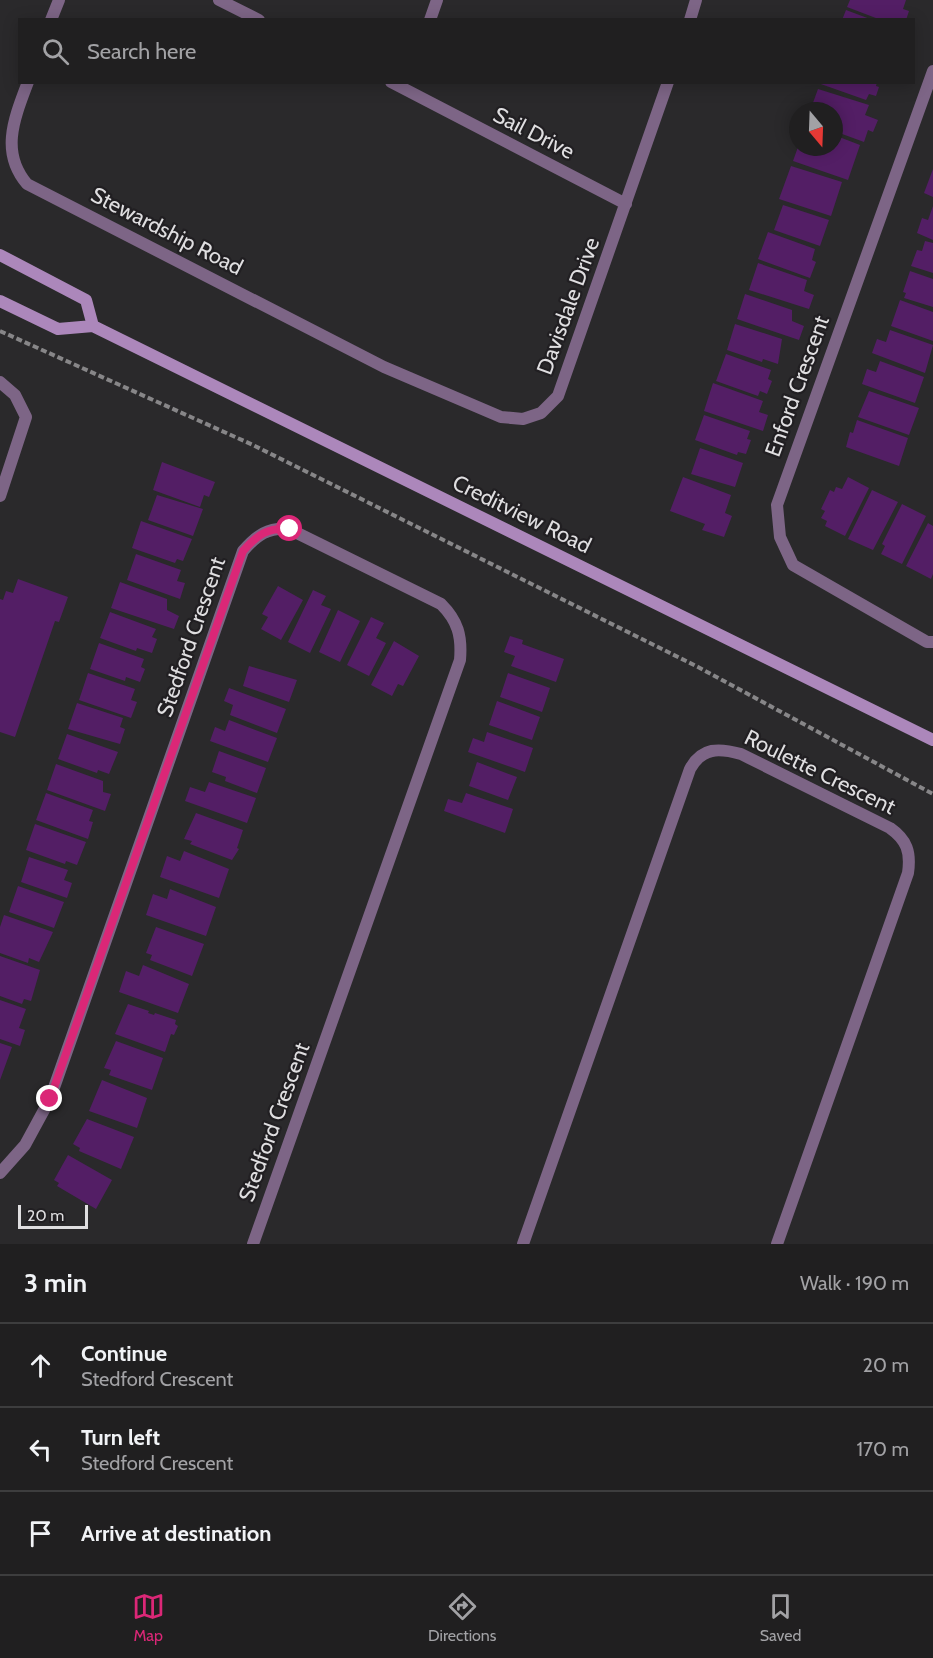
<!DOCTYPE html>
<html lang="en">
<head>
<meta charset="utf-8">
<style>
	body { margin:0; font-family:Cabin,sans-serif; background:#282729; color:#f1f3f6 }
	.compass { position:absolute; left:789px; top:102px; width:54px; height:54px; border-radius:50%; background:#201f20; box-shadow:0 3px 15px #0003; rotate:161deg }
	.scale { position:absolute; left:18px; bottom:15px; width:70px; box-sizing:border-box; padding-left:6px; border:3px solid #dfdee0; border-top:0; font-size:16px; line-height:21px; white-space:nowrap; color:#dfdee0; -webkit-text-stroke:4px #211f22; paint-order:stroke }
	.stop { position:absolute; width:18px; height:18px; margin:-14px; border:4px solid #db2777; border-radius:50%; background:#fff }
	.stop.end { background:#db2777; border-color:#fff; box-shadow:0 2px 6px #0008 }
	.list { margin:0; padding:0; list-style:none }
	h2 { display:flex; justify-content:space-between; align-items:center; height:78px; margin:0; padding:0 24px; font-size:26px }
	h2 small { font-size:20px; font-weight:400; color:#a2a2a5 }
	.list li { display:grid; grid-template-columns:39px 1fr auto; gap:18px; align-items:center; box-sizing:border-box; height:84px; padding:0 24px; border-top:2px solid #3d3d3e }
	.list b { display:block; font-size:22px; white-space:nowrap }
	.list p { margin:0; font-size:20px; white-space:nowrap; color:#a2a2a5 }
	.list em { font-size:20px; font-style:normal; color:#a2a2a5 }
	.icon { flex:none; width:33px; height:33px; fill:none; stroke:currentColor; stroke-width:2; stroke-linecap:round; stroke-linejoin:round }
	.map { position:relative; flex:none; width:933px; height:1244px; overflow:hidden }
	.search { position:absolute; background:#201f20; box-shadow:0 3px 15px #0003; left:18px; right:18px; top:18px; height:66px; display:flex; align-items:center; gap:15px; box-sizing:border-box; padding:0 21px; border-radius:0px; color:#a2a2a5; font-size:22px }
	.sheet { height:330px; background:#201f20 }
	nav { display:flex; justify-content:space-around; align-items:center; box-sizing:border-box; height:84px; border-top:2px solid #3d3d3e; background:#201f20; font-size:16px; color:#a2a2a5 }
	nav a { display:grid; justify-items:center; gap:3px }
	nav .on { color:#db2777 }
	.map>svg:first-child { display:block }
	.building { fill:#531e65 }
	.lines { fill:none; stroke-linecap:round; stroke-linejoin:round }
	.path { stroke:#878688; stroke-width:4; stroke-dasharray:6 3; stroke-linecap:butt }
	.minor { stroke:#7d6586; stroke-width:12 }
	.secondary { stroke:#ac87bb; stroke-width:12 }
	.route { stroke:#db2777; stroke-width:8 }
	.labels { text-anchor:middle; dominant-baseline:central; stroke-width:4.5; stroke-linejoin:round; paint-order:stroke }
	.street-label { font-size:22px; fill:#dfdee0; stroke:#211f22 }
</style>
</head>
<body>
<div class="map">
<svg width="933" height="1244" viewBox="0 0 933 1244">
	<rect width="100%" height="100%" fill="#2a292b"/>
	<!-- building -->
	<path class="building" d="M850 0H906L903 9 909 11 906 20H881L847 7Z
		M846 10 870 19V20H842Z
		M877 82 876 86 879 87 876 96 869 94 866 100 818 83Z
		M818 89 869 105 865 115 878 120 873 132 868 130 864 142 834 131V111H810Z
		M834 135 860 145 848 180 793 161 798 147H834Z
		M791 166 842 182 831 216 779 199Z
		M933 169V197L924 193Z
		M783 205 829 220 820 246 774 230Z
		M933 206V240L917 233 922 218 928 220Z
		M768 232 815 249 812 260 816 262 810 278 758 259Z
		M925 241 933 243V273L911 266 917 250 922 251Z
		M758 263 807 280 804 291 814 295 809 309 749 290Z
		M910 271 933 279V307L904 298 906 293 903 292Z
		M745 294 792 310V321L804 326 799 340 737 319Z
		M900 300 933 312V341L891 326Z
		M735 324 782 339 778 364 763 359 762 362 727 350Z
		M890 330 933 345 925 373 872 353 877 339 886 342Z
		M726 354 771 370 768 379 772 381 767 394 760 391 758 396 716 381Z
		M880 361 924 377 915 403 862 384 867 369 876 372Z
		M713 383 763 401 759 412 768 415 763 431 704 411Z
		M869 391 919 408 909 435 858 417Z
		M704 415 750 431 747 439 751 440 746 454 738 452 737 455 695 440Z
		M857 420 908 438 899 466 846 447 850 432 853 433Z
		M700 448 743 463 735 487 691 474Z
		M162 462 215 482 209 497 204 495 200 507 153 490Z
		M683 477 731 495 725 513 732 516 724 537 702 530 705 524 670 511Z
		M848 477 869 488 845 536 825 526 827 521 821 518 825 511 821 509 830 490 834 492 836 487 842 489Z
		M872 490 898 502 873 550 848 539Z
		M157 495 203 509 193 536 148 520Z
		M902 504 926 516 902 564 881 554 885 546 882 544Z
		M141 521 192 539 183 561 177 559 175 563 132 548Z
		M928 523 933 526V574L931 579 906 566Z
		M136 554 181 570 177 581 185 583 180 599 127 580Z
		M18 579 68 597 59 622 55 621 15 737 0 732V599L3 600 6 591 13 593Z
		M120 582 167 599V610L179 616 174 629 111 608Z
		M278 586 303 600 281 640 261 629 268 617 262 614Z
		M313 590 326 596 321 605 331 609 310 653 288 642Z
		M338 610 360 621 340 662 319 652Z
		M110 612 156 629 152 637 157 639 152 653 137 648 136 651 100 638Z
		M371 617 384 623 376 638 386 643 369 676 347 665Z
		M510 636 523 640 522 644 564 659 556 682 511 666 515 656 504 652Z
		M394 641 419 656 403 686 398 684 392 696 371 685Z
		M99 643 144 659 141 667 145 669 140 682 126 677 125 681 90 669Z
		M249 666 297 680 289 702 243 686Z
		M88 673 135 689 131 700 137 702 131 718 79 700Z
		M508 673 550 688 542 712 500 697Z
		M229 688 286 709 277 733 230 715 233 705 224 701Z
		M497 701 540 717 532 740 489 725Z
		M77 703 123 718 120 727 125 729 120 744 68 729Z
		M229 720 277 738 268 762 210 741 215 727 225 731Z
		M487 732 533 748 525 772 468 752 473 738 484 742Z
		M67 734 118 752 109 774 98 770 97 773 58 759Z
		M219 751 266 768 257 793 225 781 226 777 212 772Z
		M477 762 517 777 508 800 469 786Z
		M56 764 103 781V792L111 794 105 811 47 790Z
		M209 782 256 798 247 823 185 801 190 787 205 792Z
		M46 793 93 810 89 821 93 822 88 839 36 820Z
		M466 793 513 809 505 833 444 811 448 799 462 803Z
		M196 813 243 830 237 848 239 849 232 860 190 844 192 841 184 839Z
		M35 824 86 842 77 865 66 861 65 864 26 850Z
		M184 851 229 869 219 898 160 877 167 856 180 861Z
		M29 857 68 870 64 880 72 883 67 898 21 882Z
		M18 886 64 902 54 928 9 912Z
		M170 889 216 907 206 936 146 915 153 894 167 899Z
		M4 915 53 932 39 962 29 958 28 963 0 953V927Z
		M156 927 204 944 192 976 150 960 152 955 146 953Z
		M0 956 40 970 31 1001 24 999 22 1004 0 996Z
		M143 965 189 984 178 1013 119 992 126 971 139 976Z
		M0 1000 26 1009 19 1028 25 1030 20 1046 0 1039Z
		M128 1004 149 1011 148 1013 154 1015 155 1013 176 1020 175 1024 178 1026 174 1035 171 1034 165 1052 115 1034Z
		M116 1041 163 1058 152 1090 109 1075 111 1070 104 1068Z
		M0 1043 12 1047 0 1080Z
		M102 1080 147 1098 137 1128 89 1111Z
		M87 1119 134 1137 121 1169 79 1151 80 1148 73 1144Z
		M68 1155 112 1180 96 1209 57 1186 59 1183 54 1180Z"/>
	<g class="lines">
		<!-- path -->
		<path class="path" d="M0 331 253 445 698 667 933 794"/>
		<!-- minor -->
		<path class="minor" d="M219 0 259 20
			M51 20 59 0
			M430 20 437 0
			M690 20 696 0
			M933 71 777 505 780 537 793 565 927 642H933
			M28 82C14 119 0 152 27 184L384 367 501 417 523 419 541 413 558 396 668 82
			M391 82 626 204
			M0 382 15 395 26 417 0 496
			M0 1173 25 1145 50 1099 243 551C257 535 268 527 289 529L441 604C458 621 462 636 460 660L253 1244
			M523 1244 690 769C702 747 719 748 741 754L890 828C907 840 911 852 908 873L777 1244"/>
		<!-- secondary -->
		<path class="secondary" d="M0 255 86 300 93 326
			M0 301 58 329 93 326 933 740"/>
	</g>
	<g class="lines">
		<!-- route -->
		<path class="route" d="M50 1099 243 551C257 535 268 527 290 529"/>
	</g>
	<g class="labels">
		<!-- street labels -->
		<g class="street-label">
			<text transform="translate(534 133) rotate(27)">Sail Drive</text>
			<text transform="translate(167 231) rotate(27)">Stewardship Road</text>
			<text transform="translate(568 306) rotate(-70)">Davisdale Drive</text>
			<text transform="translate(797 386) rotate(-70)">Enford Crescent</text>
			<text transform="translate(522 514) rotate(26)">Creditview Road</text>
			<text transform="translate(191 637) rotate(-71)">Stedford Crescent</text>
			<text transform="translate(820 772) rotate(26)">Roulette Crescent</text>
			<text transform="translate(274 1122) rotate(-70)">Stedford Crescent</text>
		</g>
	</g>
</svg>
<svg class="compass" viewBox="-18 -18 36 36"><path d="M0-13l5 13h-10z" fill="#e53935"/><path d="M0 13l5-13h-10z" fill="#a2a2a5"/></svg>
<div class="scale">20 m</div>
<div class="stop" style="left:290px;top:529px"></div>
<div class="stop end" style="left:50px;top:1099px"></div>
<div class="search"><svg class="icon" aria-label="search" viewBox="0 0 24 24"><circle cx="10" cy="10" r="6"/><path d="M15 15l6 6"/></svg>Search here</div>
</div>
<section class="sheet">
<h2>3 min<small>Walk · 190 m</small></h2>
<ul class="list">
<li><svg class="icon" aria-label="ahead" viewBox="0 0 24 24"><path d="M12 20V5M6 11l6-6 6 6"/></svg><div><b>Continue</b><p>Stedford Crescent</p></div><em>20 m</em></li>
<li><svg class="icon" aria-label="left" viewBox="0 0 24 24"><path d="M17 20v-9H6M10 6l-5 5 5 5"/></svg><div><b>Turn left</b><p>Stedford Crescent</p></div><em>170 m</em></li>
<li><svg class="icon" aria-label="arrive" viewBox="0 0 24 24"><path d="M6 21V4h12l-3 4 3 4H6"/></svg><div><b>Arrive at destination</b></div></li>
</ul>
</section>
<nav>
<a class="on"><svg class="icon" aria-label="map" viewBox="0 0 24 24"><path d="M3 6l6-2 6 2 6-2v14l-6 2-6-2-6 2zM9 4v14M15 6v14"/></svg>Map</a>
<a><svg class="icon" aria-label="directions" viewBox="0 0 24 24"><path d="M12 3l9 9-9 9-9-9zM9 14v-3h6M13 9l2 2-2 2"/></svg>Directions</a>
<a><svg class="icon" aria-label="saved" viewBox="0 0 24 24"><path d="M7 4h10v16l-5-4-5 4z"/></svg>Saved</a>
</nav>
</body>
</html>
